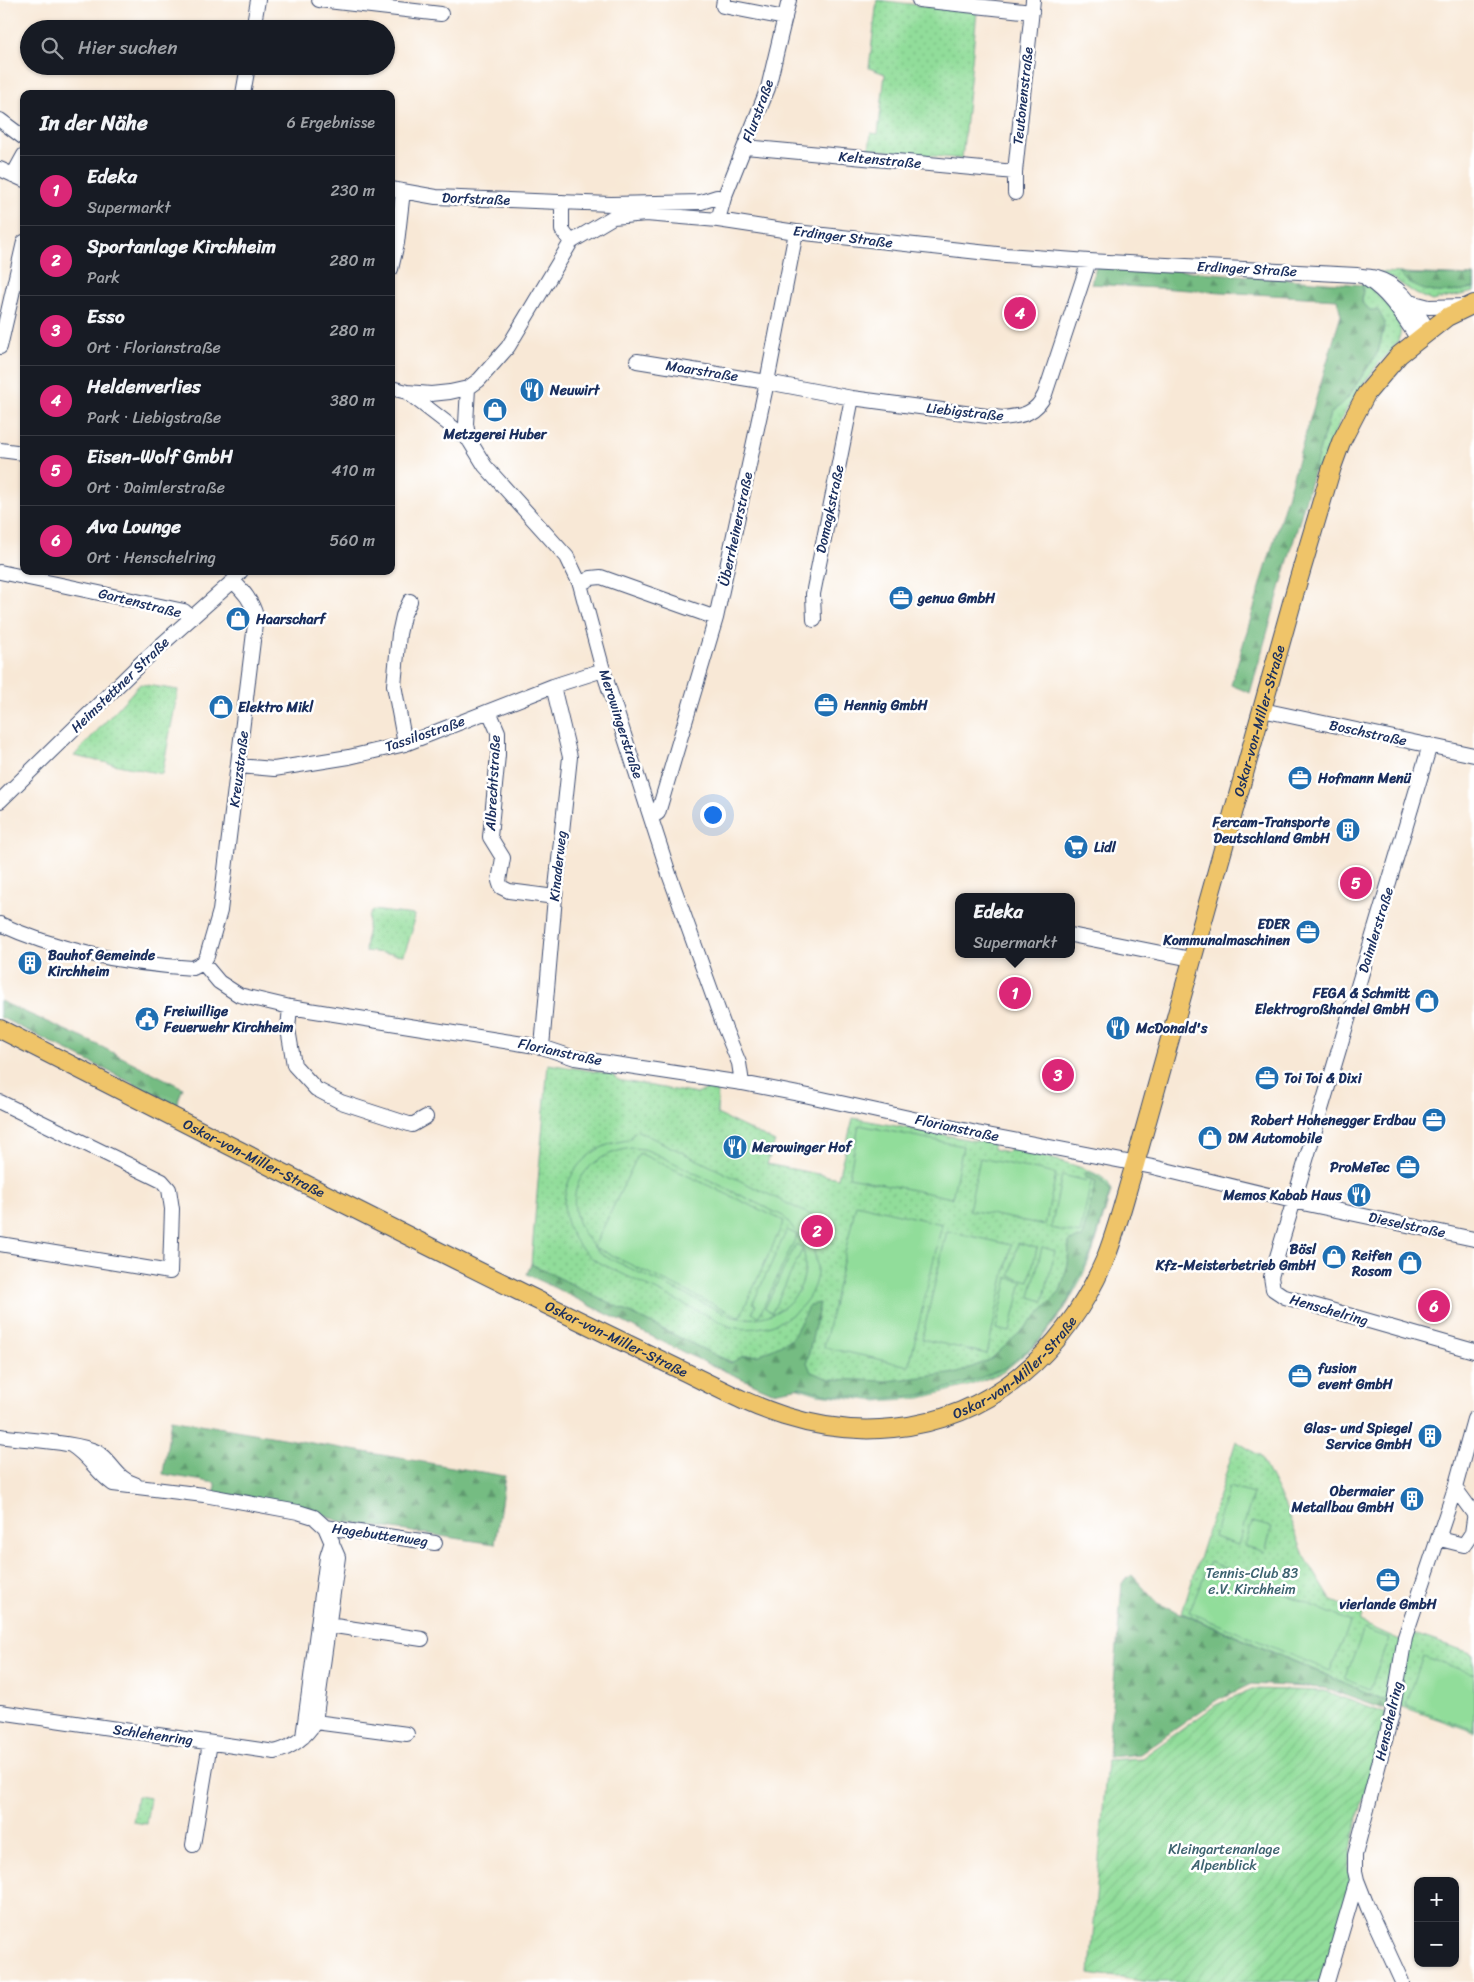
<!DOCTYPE html>
<html lang="de">
<head>
<meta charset="utf-8">
<style>
	body { margin:0; font-family:Sriracha,sans-serif; background:#242831; color:#f1f3f6 }
	.controls { position:absolute; right:15px; bottom:15px; display:grid; overflow:hidden; border-radius:10px; box-shadow:0 1px 4px #0004 }
	.controls button { width:45px; height:45px; display:grid; place-items:center; padding:0; border:0; border-bottom:1px solid #363941; background:#171b24; color:#f1f3f6; font:25px sans-serif }
	.you { position:absolute; left:712px; top:814px; width:18px; height:18px; margin:-12px; border:4px solid #fff; border-radius:50%; background:#1a73e8; box-shadow:0 0 0 8px #1a73e833 }
	.badge { display:grid; place-items:center; width:32px; height:32px; border-radius:50%; background:#db2777; color:#fff; font-size:16px; font-weight:700 }
	.pin { position:absolute; translate:-50% -50%; border:2px solid #fff; box-shadow:0 1px 5px #0006 }
	.popup { position:absolute; left:955px; top:893px; width:120px; height:65px; box-sizing:border-box; display:grid; place-content:center; border-radius:10px; background:#171b24; filter:drop-shadow(0 1px 4px #0005); font-size:16px; white-space:nowrap; color:#9ea1a6 }
	.popup b { font-size:19px; color:#f1f3f6 }
	.popup::after { content:''; position:absolute; left:50%; top:100%; margin-left:-10px; border:10px solid transparent; border-top-color:#171b24 }
	.list { margin:0; padding:0; list-style:none }
	h2 { display:flex; justify-content:space-between; align-items:center; height:65px; margin:0; padding:0 20px; font-size:21px }
	h2 small { font-size:16px; font-weight:400; color:#9ea1a6 }
	.list li { display:grid; grid-template-columns:32px 1fr auto; gap:15px; align-items:center; box-sizing:border-box; height:70px; padding:0 20px; border-top:1px solid #363941 }
	.list b { display:block; font-size:19px; white-space:nowrap }
	.list p { margin:0; font-size:16px; white-space:nowrap; color:#9ea1a6 }
	.list em { font-size:16px; font-style:normal; color:#9ea1a6 }
	.icon { flex:none; width:28px; height:28px; fill:none; stroke:currentColor; stroke-width:2; stroke-linecap:round; stroke-linejoin:round }
	.map { position:relative; flex:none; width:1474px; height:1982px; overflow:hidden }
	.search { position:absolute; background:#171b24; box-shadow:0 1px 4px #0004; left:20px; top:20px; width:375px; height:55px; display:flex; align-items:center; gap:12px; box-sizing:border-box; padding:0 18px; border-radius:28px; color:#9ea1a6; font-size:19px }
	.panel { position:absolute; background:#171b24; box-shadow:0 1px 4px #0004; left:20px; top:90px; width:375px; height:485px; border-radius:10px }
	.map>svg:first-child { display:block }
	.grass { fill:url(#grass-dots); stroke:#56867c }
	.forest { fill:url(#forest-firs); stroke:#487670 }
	.garden { fill:url(#garden-furrows); stroke:#56867c }
	.pitch { fill:#91dd9a; stroke:#56867c; fill-rule:evenodd }
	.lines { fill:none; stroke-linecap:round; stroke-linejoin:round }
	.minor-casing { stroke:#3c4b70; stroke-width:16 }
	.major-casing { stroke:#3c4b70; stroke-width:20 }
	.minor { stroke:#fff; stroke-width:14 }
	.major { stroke:#efc469; stroke-width:18 }
	.labels { text-anchor:middle; dominant-baseline:central; stroke-width:5; stroke-linejoin:round; paint-order:stroke }
	.street-label { font-size:14px; fill:#1b2f5e; stroke:#fff }
	.poi-label { font-size:14px; font-weight:bold; fill:#1b2f5e; stroke:#fff; text-anchor:start }
	.park-label { font-size:14px; fill:#3e6370; stroke:#fff }
</style>
</head>
<body>
<div class="map">
<svg width="1474" height="1982" viewBox="0 0 1474 1982">
	<defs>
		<pattern id="grass-dots" width="8" height="8" patternUnits="userSpaceOnUse" patternTransform="scale(1.25)"><rect width="8" height="8" fill="#91dd9a"/><path d="M2 2h.1M6 6h.1" fill="none" stroke="#7cbe87" stroke-width="1.8" stroke-linecap="round"/></pattern>
		<pattern id="forest-firs" width="22" height="20" patternUnits="userSpaceOnUse" patternTransform="scale(1.25)"><rect width="22" height="20" fill="#74bc82"/><path d="M5 1l3.5 6h-7zM16 11l3.5 6h-7z" fill="#5e996e"/></pattern>
		<pattern id="garden-furrows" width="10" height="10" patternUnits="userSpaceOnUse" patternTransform="scale(1.25)"><rect width="10" height="10" fill="#91dd9a"/><path d="M-1 1l2-2M0 10L10 0M9 11l2-2" fill="none" stroke="#7cbe87"/></pattern>
	</defs>
	<rect width="100%" height="100%" fill="#fff"/>
	<filter id="ink" filterUnits="userSpaceOnUse"><feTurbulence type="fractalNoise" baseFrequency=".02" numOctaves="2"/><feDisplacementMap in="SourceGraphic" scale="10" xChannelSelector="R" yChannelSelector="G"/><feConvolveMatrix kernelMatrix="1 2 1 2 8 2 1 2 1" color-interpolation-filters="sRGB"/></filter>
	<filter id="wash" filterUnits="userSpaceOnUse"><feTurbulence type="fractalNoise" baseFrequency=".0096" numOctaves="4" result="noise"/><feDisplacementMap in="SourceGraphic" scale="20" xChannelSelector="R" yChannelSelector="G"/><feGaussianBlur stdDeviation="1.12" result="paint"/><feColorMatrix in="noise" values="0 0 0 0 0 0 0 0 0 0 0 0 0 0 0 0 0 1.4 0 .05"/><feComposite in="paint" operator="in"/></filter>
	<g filter="url(#wash)">
		<rect width="100%" height="100%" fill="#f8e8d6"/>
		<!-- grass -->
		<path class="grass" d="M877 0 977 12 962 159 869 149 871 133 878 134 885 74 869 68Z
			M1379 272 1474 276V292L1432 301 1416 294 1395 280Z
			M1365 282C1376 294 1397 309 1400 326 1404 343 1384 356 1375 368 1362 386 1348 405 1338 426 1331 441 1327 458 1321 473L1313 471 1330 414 1346 400 1378 352 1385 323 1362 303 1363 285Z
			M140 684 178 690 162 774 74 756Z
			M373 910 414 915 412 931 404 955 365 951 369 917Z
			M548 1064 612 1074 618 1080 697 1094 710 1088 718 1089 717 1114 775 1142 767 1164 838 1178 853 1118 993 1144V1149L1008 1152 1010 1147C1031 1154 1089 1166 1104 1179 1109 1182 1110 1187 1111 1192L1093 1251 1081 1279 1064 1310 1037 1344 1003 1372 971 1385 921 1398 877 1401 818 1394 779 1382 708 1352 531 1264Z
			M1236 1441 1260 1456 1284 1504 1304 1555 1331 1600 1363 1614 1360 1622 1400 1640 1411 1633 1474 1654V1732L1389 1702 1182 1613Z
			M137 1796 150 1798 146 1824 133 1822Z"/>
		<!-- forest -->
		<path class="forest" d="M1096 266 1137 267 1363 285 1362 303 1370 310H1378L1385 323 1378 352 1346 400 1330 414 1250 693 1231 685 1341 315 1337 299 1091 284Z
			M1399 274 1474 276V288C1442 294 1424 297 1399 274Z
			M0 1001 92 1042 183 1088 176 1105 0 1017Z
			M1086 1172C1098 1177 1106 1180 1110 1193L1092 1251 1064 1309 1037 1343 1005 1368 976 1380 924 1395 879 1399 822 1393 801 1387 772 1392 691 1356 527 1274 531 1264 731 1363 743 1356 759 1355 792 1339 809 1305 820 1303 807 1362 811 1372 830 1379 887 1381 958 1373 991 1359 1029 1324 1060 1292 1068 1264 1069 1241 1082 1238 1096 1181 1084 1177Z
			M171 1419 505 1476 495 1544 339 1521 318 1512 215 1492V1483L163 1474Z
			M1132 1575 1157 1603 1389 1702 1387 1710 1324 1688 1251 1684 1215 1701 1140 1754 1108 1757 1122 1583Z"/>
		<!-- garden -->
		<path class="garden" d="M1252 1689 1324 1691 1387 1714 1355 1828 1348 1870 1354 1878 1324 1982H1149L1090 1973 1107 1760 1142 1758 1216 1705Z"/>
		<!-- pitch -->
		<path class="pitch" d="M859 1125 963 1146 952 1198 849 1177Z
			M636 1130 819 1219C817 1225 813 1231 813 1237 811 1249 818 1260 817 1272 813 1314 768 1335 731 1327L596 1261C540 1222 562 1147 629 1140ZM632 1148 644 1149 656 1154 783 1216C830 1262 797 1329 733 1317L602 1255C555 1214 570 1157 632 1148Z
			M639 1153 784 1221 740 1317 594 1247Z
			M980 1158 1056 1174 1045 1225 969 1210Z
			M1062 1175 1091 1182 1080 1234 1051 1228Z
			M856 1204 942 1224 909 1366 824 1347Z
			M787 1230 797 1235 759 1316 752 1313 756 1305 753 1303Z
			M947 1231 1011 1245 987 1354 922 1339Z
			M1018 1243 1037 1248 1029 1281 1010 1276Z
			M796 1244 803 1248 772 1312 765 1308Z
			M1042 1247 1055 1251 1043 1301 1030 1297Z
			M1008 1278 1022 1281 1010 1332 996 1329Z
			M1229 1487 1253 1494 1238 1545 1214 1537Z
			M1252 1522 1272 1527 1265 1552 1245 1546Z
			M1210 1562 1351 1622 1330 1671 1189 1612Z
			M1364 1629 1389 1638 1370 1689 1345 1679Z
			M1423 1656 1474 1674V1730L1406 1705Z"/>
	</g>
	<g filter="url(#ink)">
		<g class="lines">
			<defs>
				<path id="minor" d="M319 0 441 14
					M724 0 723 6 785 18
					M919 0 1032 12
					M253 29 258 0
					M243 94 248 66
					M0 120 24 138
					M745 147 1015 172
					M0 169 24 180
					M13 175 24 155
					M391 189 436 197 611 204 701 202 717 197 724 198
					M1015 193V172L1033 0
					M562 202V230L571 242
					M718 220 724 198 768 88 789 0
					M391 269 397 243 403 191
					M1368 280C1391 295 1403 317 1418 339
					M1410 302 1429 307 1466 306
					M0 347 24 242
					M637 361 767 382 852 398 1002 418C1022 416 1036 414 1045 394L1089 261
					M391 388 407 392 431 394 450 392 468 388 479 380 508 347 571 242 613 217 646 214 718 220 796 232 1006 255 1089 261 1357 275C1363 277 1370 276 1376 278 1402 285 1415 310 1429 331
					M468 388 466 424 469 440 485 466 567 557 580 584 603 670 669 874 725 1029 739 1063 742 1083
					M407 392 469 440
					M0 450 24 453
					M0 572 184 611 192 618
					M580 584 591 578 601 577 716 618
					M814 620 813 594 852 398
					M1262 710 1474 755
					M489 711 498 732V755L490 837 503 858 499 881 501 887 509 891 555 897
					M405 744 394 685 399 634 403 616 410 601
					M1430 745 1271 1277 1273 1289 1285 1297 1474 1351
					M239 766 274 769 349 757 405 744 553 686 603 670
					M0 801 142 662 233 581 241 571
					M651 817 658 813 716 618 767 382 796 232
					M0 924C60 952 127 964 193 968L203 963 219 982 239 995 290 1007 542 1047 575 1058 742 1083 809 1096 977 1133 1153 1167 1293 1201 1474 1239
					M1071 935 1191 959
					M203 963 207 956 220 911 256 616C252 601 244 592 233 581
					M290 1007 288 1029 294 1065 316 1089 341 1102 412 1125 426 1117
					M542 1047 555 897 570 757 553 686
					M0 1102 162 1181 169 1189 172 1209 170 1272 0 1244
					M0 1436C24 1440 78 1442 97 1452 111 1460 117 1480 135 1484
					M1455 1488 1474 1514
					M325 1527 435 1543
					M1440 1534 1444 1540 1464 1545 1472 1533 1474 1519
					M328 1625 422 1639
					M0 1712 275 1752C293 1747 305 1738 315 1722L338 1557 325 1527 314 1517 298 1512 204 1495 113 1484C97 1473 89 1456 71 1445
					M315 1722 407 1734
					M303 1737 327 1557 332 1541
					M193 1845 210 1743
					M1327 1982 1357 1880
					M1402 1982 1368 1908 1357 1880 1355 1871V1855L1392 1714 1405 1637 1455 1488 1474 1419"/>
				<g id="major">
					<path id="s1" d="M0 1029C180 1120 360 1213 541 1302 588 1325 636 1348 683 1371 716 1387 749 1405 784 1416 819 1427 856 1432 893 1428 993 1418 1064 1352 1104 1262 1117 1231 1125 1196 1135 1164L1296 588 1332 467 1341 442 1366 394 1399 355 1447 317 1474 304"/>
				</g>
			</defs>
			<!-- minor casing -->
			<use href="#minor" class="minor-casing"/>
			<!-- major casing -->
			<use href="#major" class="major-casing"/>
			<!-- minor -->
			<use href="#minor" class="minor"/>
			<!-- major -->
			<use href="#major" class="major"/>
		</g>
	</g>
	<!-- icons -->
	<defs>
		<symbol id="restaurant-disc" viewBox="-11 -11 22 22"><circle r="9.5" fill="#1f6fb2" stroke="#fff"/><path d="M-5-6h1v4h1v-4h1v4h1v-4h1v5L-1.5 .5V6h-2V.5L-5-1ZM5-6V6H3V1.5H1.5Q1.5-4 5-6Z" fill="#fff"/></symbol>
		<symbol id="shop-disc" viewBox="-11 -11 22 22"><circle r="9.5" fill="#1f6fb2" stroke="#fff"/><path d="M-5-2.5h2.3a2.7 3.5 0 0 1 5.4 0H5L5.5 6h-11ZM-1.5-2.5h3a1.5 2.3 0 0 0-3 0Z" fill="#fff"/></symbol>
		<symbol id="office-disc" viewBox="-11 -11 22 22"><circle r="9.5" fill="#1f6fb2" stroke="#fff"/><path d="M-6-3h4V-5.5h4V-3h4V5H-6ZM-1-4.5V-3h2v-1.5ZM-6 0V1H6V0Z" fill="#fff"/></symbol>
		<symbol id="building-disc" viewBox="-11 -11 22 22"><circle r="9.5" fill="#1f6fb2" stroke="#fff"/><path d="M-4-6H4V6H1V3H-1V6H-4ZM-2.5-4.3h1.7v1.8h-1.7ZM.8-4.3h1.7v1.8H.8ZM-2.5-1h1.7V.8h-1.7ZM.8-1h1.7V.8H.8Z" fill="#fff"/></symbol>
		<symbol id="supermarket-disc" viewBox="-11 -11 22 22"><circle r="9.5" fill="#1f6fb2" stroke="#fff"/><path d="M-6-5.5h2.5l.6 2H6L4.5 2H-2.5L-4.4-4H-6ZM-1.5 3.2a1.3 1.3 0 1 0 .1 0ZM3 3.2a1.3 1.3 0 1 0 .1 0Z" fill="#fff"/></symbol>
		<symbol id="civic-disc" viewBox="-11 -11 22 22"><circle r="9.5" fill="#1f6fb2" stroke="#fff"/><path d="M-.6-6.5H3V-4.5H.6V-3L4-1V1h2V6H-6V1h2V-1L-.6-3ZM-1.2 2.5V6h2.4V2.5Z" fill="#fff"/></symbol>
	</defs>
	<g fill-rule="evenodd">
		<use href="#restaurant-disc" x="518" y="376" width="28" height="28"/>
		<use href="#shop-disc" x="481" y="396" width="28" height="28"/>
		<use href="#office-disc" x="887" y="584" width="28" height="28"/>
		<use href="#shop-disc" x="224" y="605" width="28" height="28"/>
		<use href="#office-disc" x="812" y="691" width="28" height="28"/>
		<use href="#shop-disc" x="207" y="693" width="28" height="28"/>
		<use href="#office-disc" x="1286" y="764" width="28" height="28"/>
		<use href="#building-disc" x="1334" y="816" width="28" height="28"/>
		<use href="#supermarket-disc" x="1062" y="833" width="28" height="28"/>
		<use href="#office-disc" x="1294" y="918" width="28" height="28"/>
		<use href="#building-disc" x="16" y="949" width="28" height="28"/>
		<use href="#shop-disc" x="1413" y="987" width="28" height="28"/>
		<use href="#civic-disc" x="133" y="1005" width="28" height="28"/>
		<use href="#restaurant-disc" x="1104" y="1014" width="28" height="28"/>
		<use href="#office-disc" x="1253" y="1064" width="28" height="28"/>
		<use href="#office-disc" x="1420" y="1106" width="28" height="28"/>
		<use href="#shop-disc" x="1196" y="1124" width="28" height="28"/>
		<use href="#restaurant-disc" x="721" y="1133" width="28" height="28"/>
		<use href="#office-disc" x="1394" y="1153" width="28" height="28"/>
		<use href="#restaurant-disc" x="1345" y="1181" width="28" height="28"/>
		<use href="#shop-disc" x="1320" y="1243" width="28" height="28"/>
		<use href="#shop-disc" x="1396" y="1249" width="28" height="28"/>
		<use href="#office-disc" x="1286" y="1362" width="28" height="28"/>
		<use href="#building-disc" x="1416" y="1422" width="28" height="28"/>
		<use href="#building-disc" x="1398" y="1485" width="28" height="28"/>
		<use href="#office-disc" x="1374" y="1566" width="28" height="28"/>
	</g>
	<g class="labels">
		<!-- street labels -->
		<g class="street-label">
			<text transform="translate(1023 96) rotate(-84)">Teutonenstraße</text>
			<text transform="translate(758 111) rotate(-70)">Flurstraße</text>
			<text transform="translate(880 160) rotate(5)">Keltenstraße</text>
			<text transform="translate(476 199) rotate(2)">Dorfstraße</text>
			<text transform="translate(843 237) rotate(7)">Erdinger Straße</text>
			<text transform="translate(1247 269) rotate(3)">Erdinger Straße</text>
			<text transform="translate(702 371) rotate(9)">Moarstraße</text>
			<text transform="translate(965 412) rotate(6)">Liebigstraße</text>
			<text transform="translate(830 509) rotate(-78)">Domagkstraße</text>
			<text transform="translate(736 529) rotate(-78)">Überrheinerstraße</text>
			<text transform="translate(140 603) rotate(14)">Gartenstraße</text>
			<text transform="translate(120 685) rotate(-44)">Heimstettner Straße</text>
			<text stroke="none"><textPath href="#s1" startOffset="1830">Oskar-von-Miller-Straße</textPath></text>
			<text transform="translate(621 724) rotate(72)">Merowingerstraße</text>
			<text transform="translate(1368 733) rotate(12)">Boschstraße</text>
			<text transform="translate(425 734) rotate(-19)">Tassilostraße</text>
			<text transform="translate(239 769) rotate(-83)">Kreuzstraße</text>
			<text transform="translate(493 783) rotate(-87)">Albrechtstraße</text>
			<text transform="translate(558 866) rotate(-84)">Kinaderweg</text>
			<text transform="translate(1376 930) rotate(-73)">Daimlerstraße</text>
			<text transform="translate(560 1052) rotate(12)">Florianstraße</text>
			<text transform="translate(957 1128) rotate(12)">Florianstraße</text>
			<text stroke="none"><textPath href="#s1" startOffset="285">Oskar-von-Miller-Straße</textPath></text>
			<text transform="translate(1407 1225) rotate(12)">Dieselstraße</text>
			<text transform="translate(1329 1310) rotate(16)">Henschelring</text>
			<text stroke="none"><textPath href="#s1" startOffset="690">Oskar-von-Miller-Straße</textPath></text>
			<text stroke="none"><textPath href="#s1" startOffset="1125">Oskar-von-Miller-Straße</textPath></text>
			<text transform="translate(380 1535) rotate(8)">Hagebuttenweg</text>
			<text transform="translate(1389 1721) rotate(-77)">Henschelring</text>
			<text transform="translate(153 1735) rotate(8)">Schlehenring</text>
		</g>
		<!-- poi labels -->
		<g class="poi-label">
			<text x="550" y="390">Neuwirt</text>
			<text x="495" y="434" text-anchor="middle">Metzgerei Huber</text>
			<text x="918" y="598">genua GmbH</text>
			<text x="256" y="619">Haarscharf</text>
			<text x="844" y="705">Hennig GmbH</text>
			<text x="238" y="707">Elektro Mikl</text>
			<text x="1318" y="778">Hofmann Menü</text>
			<text x="1330" y="822" text-anchor="end">Fercam-Transporte<tspan x="1330" dy="16">Deutschland GmbH</tspan></text>
			<text x="1094" y="847">Lidl</text>
			<text x="1290" y="924" text-anchor="end">EDER<tspan x="1290" dy="16">Kommunalmaschinen</tspan></text>
			<text x="48" y="955">Bauhof Gemeinde<tspan x="48" dy="16">Kirchheim</tspan></text>
			<text x="1410" y="993" text-anchor="end">FEGA &amp; Schmitt<tspan x="1410" dy="16">Elektrogroßhandel GmbH</tspan></text>
			<text x="164" y="1011">Freiwillige<tspan x="164" dy="16">Feuerwehr Kirchheim</tspan></text>
			<text x="1136" y="1028">McDonald's</text>
			<text x="1284" y="1078">Toi Toi &amp; Dixi</text>
			<text x="1416" y="1120" text-anchor="end">Robert Hohenegger Erdbau</text>
			<text x="1228" y="1138">DM Automobile</text>
			<text x="752" y="1147">Merowinger Hof</text>
			<text x="1390" y="1167" text-anchor="end">ProMeTec</text>
			<text x="1342" y="1195" text-anchor="end">Memos Kabab Haus</text>
			<text x="1316" y="1249" text-anchor="end">Bösl<tspan x="1316" dy="16">Kfz-Meisterbetrieb GmbH</tspan></text>
			<text x="1392" y="1255" text-anchor="end">Reifen<tspan x="1392" dy="16">Rosom</tspan></text>
			<text x="1318" y="1368">fusion<tspan x="1318" dy="16">event GmbH</tspan></text>
			<text x="1412" y="1428" text-anchor="end">Glas- und Spiegel<tspan x="1412" dy="16">Service GmbH</tspan></text>
			<text x="1394" y="1491" text-anchor="end">Obermaier<tspan x="1394" dy="16">Metallbau GmbH</tspan></text>
			<text x="1388" y="1604" text-anchor="middle">vierlande GmbH</text>
		</g>
		<!-- park labels -->
		<g class="park-label">
			<text x="1252" y="1573">Tennis-Club 83<tspan x="1252" dy="16">e.V. Kirchheim</tspan></text>
			<text x="1224" y="1849">Kleingartenanlage<tspan x="1224" dy="16">Alpenblick</tspan></text>
		</g>
	</g>
</svg>
<div class="controls">
<button>+</button>
<button>−</button>
</div>
<div class="you"></div>
<div class="pin badge" style="left:1015px;top:993px">1</div>
<div class="popup"><b>Edeka</b>Supermarkt</div>
<div class="pin badge" style="left:817px;top:1231px">2</div>
<div class="pin badge" style="left:1058px;top:1075px">3</div>
<div class="pin badge" style="left:1020px;top:313px">4</div>
<div class="pin badge" style="left:1356px;top:883px">5</div>
<div class="pin badge" style="left:1434px;top:1306px">6</div>
<div class="search"><svg class="icon" aria-label="search" viewBox="0 0 24 24"><circle cx="10" cy="10" r="6"/><path d="M15 15l6 6"/></svg>Hier suchen</div>
<section class="panel">
<h2>In der Nähe<small>6 Ergebnisse</small></h2>
<ul class="list">
<li><span class="badge">1</span><div><b>Edeka</b><p>Supermarkt</p></div><em>230 m</em></li>
<li><span class="badge">2</span><div><b>Sportanlage Kirchheim</b><p>Park</p></div><em>280 m</em></li>
<li><span class="badge">3</span><div><b>Esso</b><p>Ort · Florianstraße</p></div><em>280 m</em></li>
<li><span class="badge">4</span><div><b>Heldenverlies</b><p>Park · Liebigstraße</p></div><em>380 m</em></li>
<li><span class="badge">5</span><div><b>Eisen-Wolf GmbH</b><p>Ort · Daimlerstraße</p></div><em>410 m</em></li>
<li><span class="badge">6</span><div><b>Ava Lounge</b><p>Ort · Henschelring</p></div><em>560 m</em></li>
</ul>
</section>
</div>
</body>
</html>
